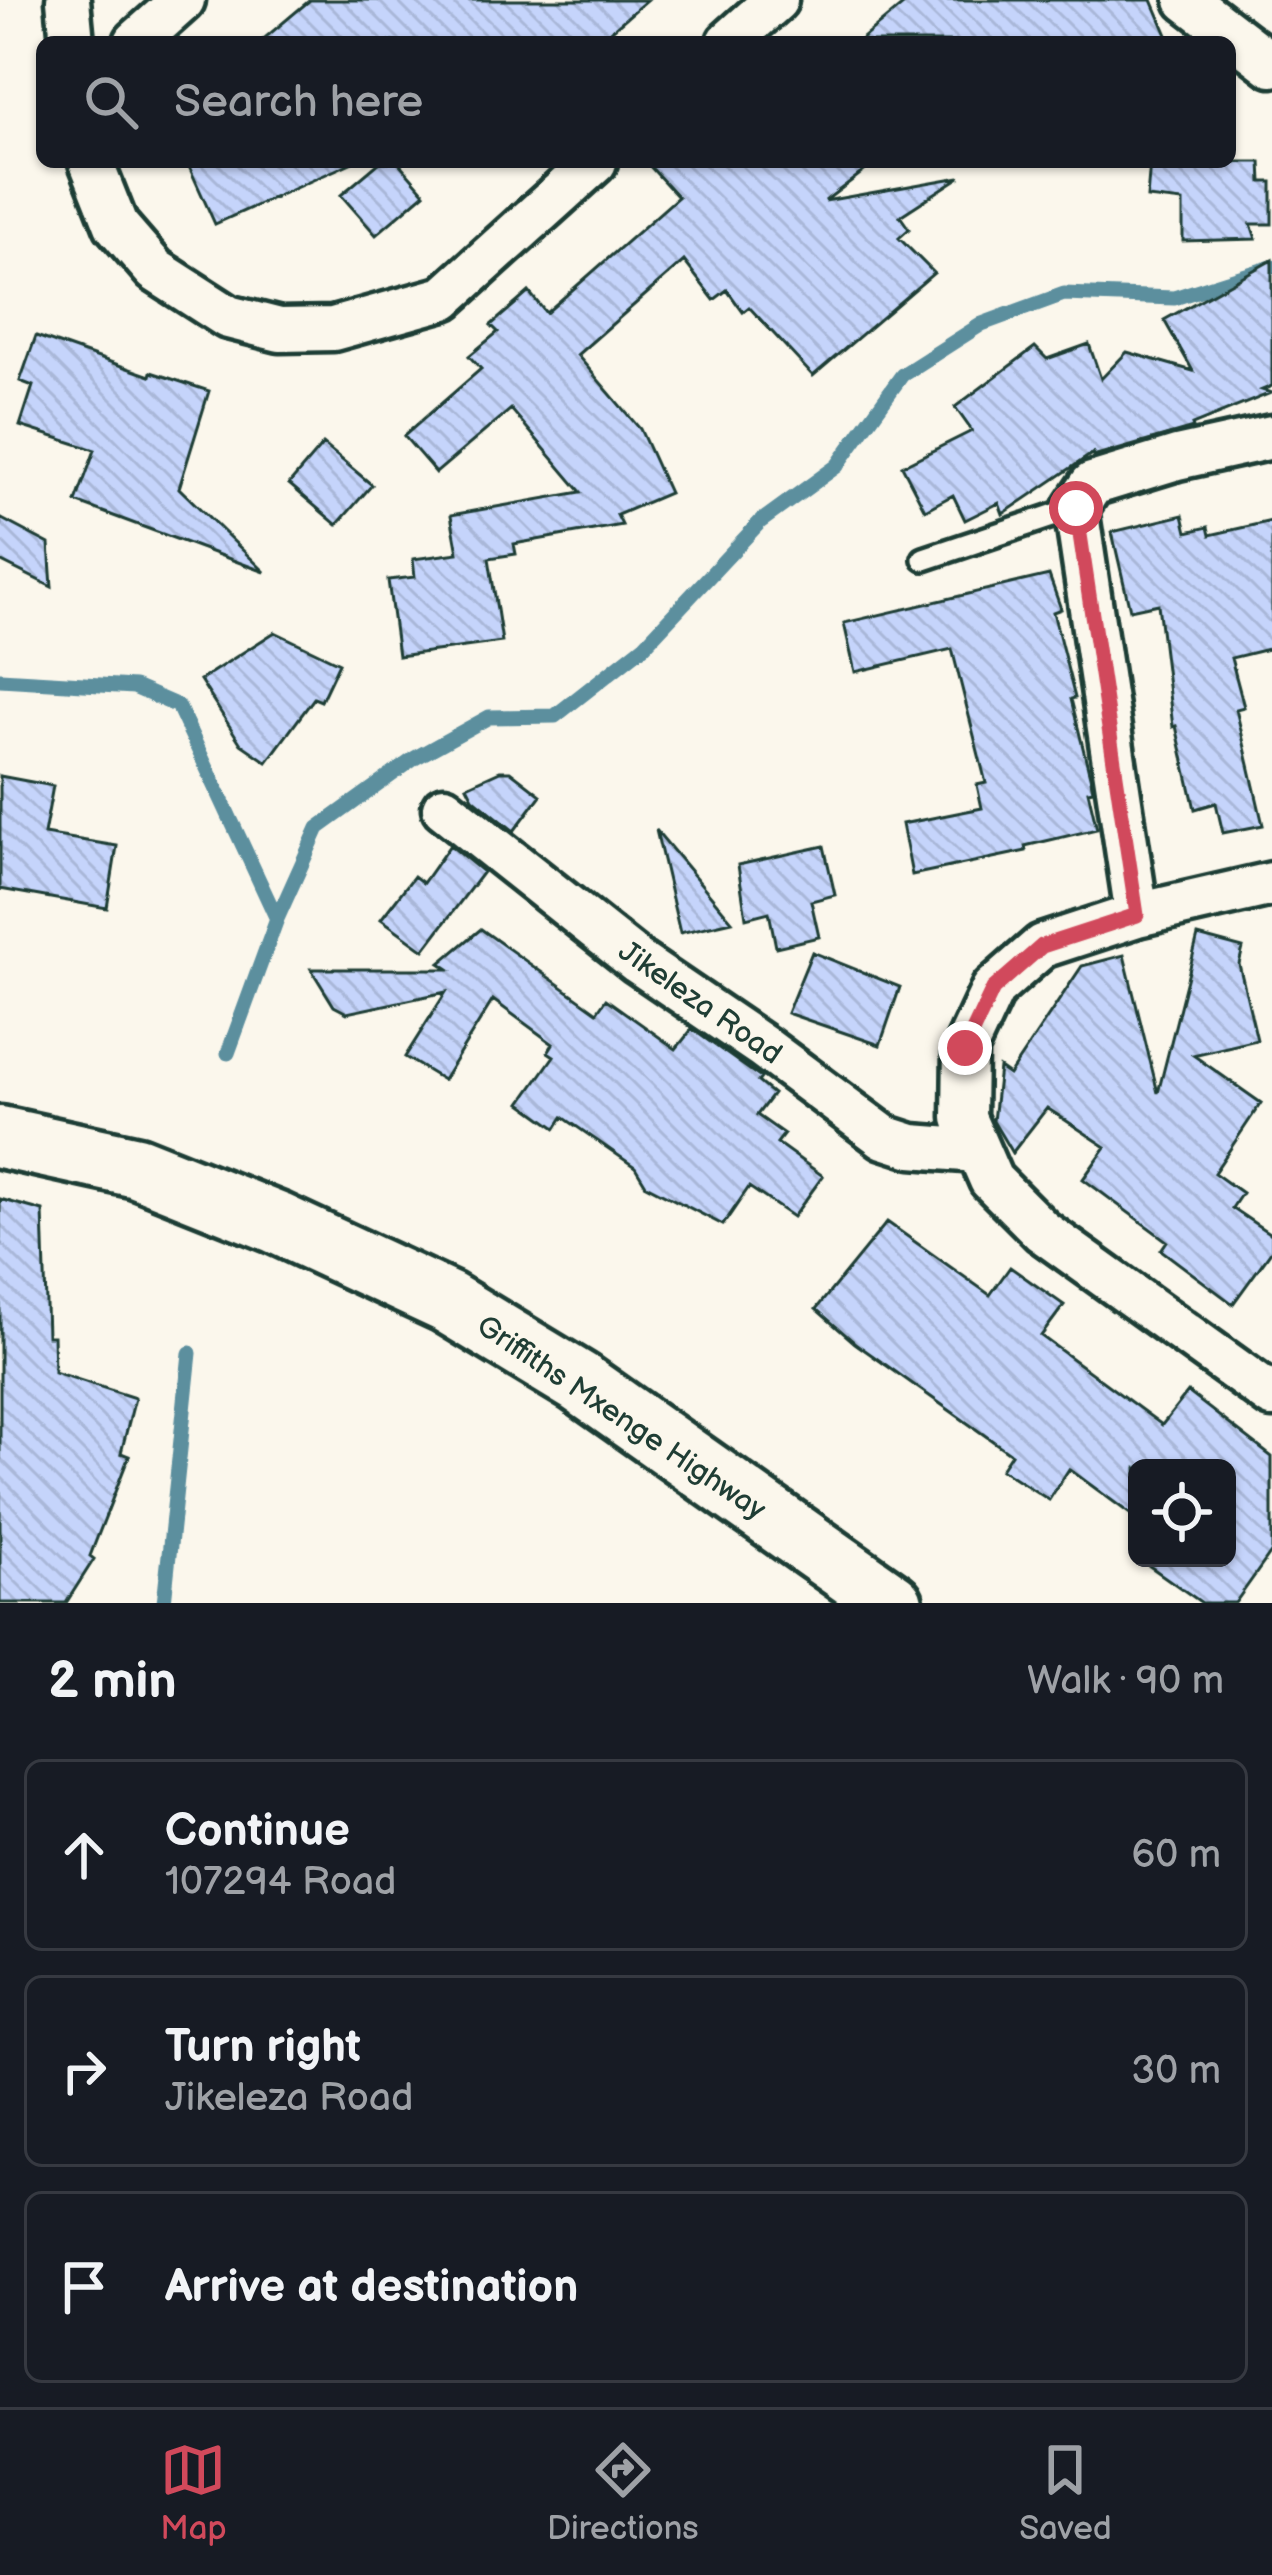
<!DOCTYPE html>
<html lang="en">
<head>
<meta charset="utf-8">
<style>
	body { margin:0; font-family:"Balsamiq Sans",sans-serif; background:#242831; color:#f1f3f6 }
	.controls { position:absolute; right:36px; bottom:36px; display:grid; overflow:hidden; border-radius:18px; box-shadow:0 3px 9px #0004 }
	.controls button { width:108px; height:108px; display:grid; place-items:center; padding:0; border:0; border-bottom:3px solid #363941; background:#171b24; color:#f1f3f6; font:60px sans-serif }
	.stop { position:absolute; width:36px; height:36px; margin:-27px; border:9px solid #d1495b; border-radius:50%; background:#fff }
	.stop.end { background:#d1495b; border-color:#fff; box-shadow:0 3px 12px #0008 }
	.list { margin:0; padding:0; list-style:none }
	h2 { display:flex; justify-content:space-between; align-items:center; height:156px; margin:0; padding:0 48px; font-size:51px }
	h2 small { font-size:39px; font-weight:400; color:#9ea1a6 }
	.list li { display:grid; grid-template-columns:78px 1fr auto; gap:36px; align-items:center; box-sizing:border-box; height:192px; margin:0 24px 24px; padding:0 24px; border:3px solid #363941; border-radius:18px }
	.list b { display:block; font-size:45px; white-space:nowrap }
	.list p { margin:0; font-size:39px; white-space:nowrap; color:#9ea1a6 }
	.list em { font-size:39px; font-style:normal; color:#9ea1a6 }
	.icon { flex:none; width:66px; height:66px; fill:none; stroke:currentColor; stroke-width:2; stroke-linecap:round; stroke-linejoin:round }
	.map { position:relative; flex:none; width:1272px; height:1603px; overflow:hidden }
	.search { position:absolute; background:#171b24; box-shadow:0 3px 9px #0004; left:36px; right:36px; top:36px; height:132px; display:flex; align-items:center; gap:30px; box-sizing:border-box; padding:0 42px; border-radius:18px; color:#9ea1a6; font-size:45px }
	.sheet { height:804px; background:#171b24 }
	nav { display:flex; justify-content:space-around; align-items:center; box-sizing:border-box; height:168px; border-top:3px solid #363941; background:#171b24; font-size:33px; color:#9ea1a6 }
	nav a { display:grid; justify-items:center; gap:6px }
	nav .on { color:#d1495b }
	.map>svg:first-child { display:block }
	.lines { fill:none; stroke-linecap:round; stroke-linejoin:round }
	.stream { stroke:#5c8f9e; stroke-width:15 }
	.building { fill:url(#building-back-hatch); stroke:#1f3d34; stroke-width:3 }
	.lane-casing { stroke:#1f3d34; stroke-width:30 }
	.street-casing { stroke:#1f3d34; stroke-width:51 }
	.secondary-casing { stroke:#1f3d34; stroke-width:69 }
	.lane { stroke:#fbf7ec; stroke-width:21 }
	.street { stroke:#fbf7ec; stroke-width:42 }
	.secondary { stroke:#fbf7ec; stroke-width:60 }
	.route { stroke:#d1495b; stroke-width:15 }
	.labels { text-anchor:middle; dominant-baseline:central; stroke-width:9; stroke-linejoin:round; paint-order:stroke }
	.street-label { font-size:30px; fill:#1f3d34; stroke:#fbf7ec }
</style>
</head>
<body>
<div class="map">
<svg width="1272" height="1603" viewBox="0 0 1272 1603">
	<defs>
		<pattern id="building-back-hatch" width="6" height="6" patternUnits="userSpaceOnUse" patternTransform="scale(3)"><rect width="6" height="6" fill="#c5d4fb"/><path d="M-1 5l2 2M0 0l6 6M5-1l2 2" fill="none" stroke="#a9b7d8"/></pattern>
	</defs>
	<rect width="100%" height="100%" fill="#fbf7ec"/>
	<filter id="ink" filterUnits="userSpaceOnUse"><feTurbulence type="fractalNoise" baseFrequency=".00833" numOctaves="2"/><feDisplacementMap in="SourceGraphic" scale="24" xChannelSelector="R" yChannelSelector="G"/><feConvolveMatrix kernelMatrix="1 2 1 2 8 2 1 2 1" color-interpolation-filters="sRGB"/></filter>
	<g filter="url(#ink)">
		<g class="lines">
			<!-- stream -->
			<path class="stream" d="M0 679 134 687 178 706 277 919
				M228 1053 277 919 318 828 415 758 489 717 555 716 644 646 760 522 837 466 902 375 982 324 1064 294 1174 298 1272 267
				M164 1603 190 1353"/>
		</g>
		<!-- building -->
		<path class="building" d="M310 0H647L598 42H260Z
			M909 0H1152L1170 42H858Z
			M187 162H353L215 224Z
			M380 162H398L425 193 376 235 341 195Z
			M646 162H876L825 201 960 177 900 216 909 229 899 238 934 273 813 376 749 307 743 312 727 290 714 300 684 261 577 355 640 429 669 493 617 515 622 525 514 544 516 554 489 558 502 642 398 656 388 580 415 577 413 559 458 553 451 515 581 492 511 409 436 473 404 436 481 369 469 356 498 332 491 325 529 292 546 313 678 197Z
			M1150 162H1261L1262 182H1272V224H1251L1256 239 1183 241V202L1147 198Z
			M1272 260V386L1262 390 1271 393 1192 425 1193 428 1093 457V453L1003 514 999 503 965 520 953 495 925 510 902 466 972 431 955 407 1035 347 1047 359 1089 344 1101 379 1127 352 1193 371 1164 320Z
			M36 336 150 376 151 372 209 391 179 488 265 572 76 502 95 450 20 426 33 386 20 381Z
			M323 444 372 485 337 525 289 484Z
			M1183 515 1187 532 1208 527 1210 535 1272 521V648L1231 658 1244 707 1236 709 1263 825 1223 833 1216 803 1195 809 1176 726 1173 727 1158 604 1130 610 1112 532Z
			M0 518 49 544 52 587 0 561Z
			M1049 575 1061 609 1053 612 1075 698 1071 699 1091 780 1093 790 1088 791 1097 829 1025 846 1026 851 912 875 902 824 982 808 977 785 986 783 952 649 855 672 844 623Z
			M275 632 339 663 321 701 314 698 267 762 241 744 200 680Z
			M500 771H510L541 795 514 831 473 798 467 786Z
			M0 776 53 786 44 834 117 846 107 908 0 889Z
			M656 830 732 921 680 933Z
			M450 845 483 872 424 950 381 919 414 876 423 883Z
			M824 846 835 895 811 901 819 937 776 947 769 912 746 918 738 865Z
			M481 929 597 1012 606 999 676 1049 692 1029 761 1078 758 1082 773 1094 757 1115 784 1134 777 1143 823 1176 793 1217 749 1187 723 1225 646 1185 635 1167 563 1117 556 1128 521 1103 554 1056 548 1052 553 1044 493 1000 443 1080 405 1057 446 992 347 1013 334 1006 311 969H449L440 963Z
			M1198 936 1243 948 1239 964 1257 1040 1193 1055 1261 1103 1214 1173 1242 1193 1232 1208 1272 1235V1250L1233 1304 1161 1250 1167 1241 1083 1179 1106 1147 1047 1108 1012 1153 993 1121 999 1068 1009 1075 1082 966 1124 955 1158 1093Z
			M812 952 900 987 880 1045 787 1013Z
			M0 1199 43 1211 47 1336H53L54 1372 135 1398 121 1453 129 1456 90 1556 94 1559 66 1603H0Z
			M887 1222 990 1295 1010 1267 1064 1305 1041 1336 1162 1425 1188 1392 1272 1457V1551L1235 1603H1202L1138 1558H1227V1468H1137V1519L1069 1469 1049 1500 1001 1469 1011 1454 855 1343 816 1309Z"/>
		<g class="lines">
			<defs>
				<path id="lane" d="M924 559 1076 508"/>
				<path id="street" d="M68 0 72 42
					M1187 0 1272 65
					M136 42 183 0
					M729 42 776 0
					M91 162 116 225 155 270 228 317 280 330 333 329 444 298 595 162
					M444 808 638 962 763 1047 884 1137 912 1146 978 1151
					M1272 884 1137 915 1042 946 993 989 965 1049 964 1118 991 1180 1042 1231 1272 1396
					M1137 915 1076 508 1092 484 1177 458 1272 437"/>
				<path id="secondary" d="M0 1137 137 1167 277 1223 447 1302 579 1382 892 1603"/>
			</defs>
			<!-- lane casing -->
			<use href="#lane" class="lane-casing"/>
			<!-- street casing -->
			<use href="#street" class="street-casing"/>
			<!-- secondary casing -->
			<use href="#secondary" class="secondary-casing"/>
			<!-- lane -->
			<use href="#lane" class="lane"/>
			<!-- street -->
			<use href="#street" class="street"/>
			<!-- secondary -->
			<use href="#secondary" class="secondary"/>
		</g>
	</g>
	<g class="lines" filter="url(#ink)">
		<!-- route -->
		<path class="route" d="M965 1048 993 989 1042 946 1137 915 1076 508"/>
	</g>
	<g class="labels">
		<!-- street labels -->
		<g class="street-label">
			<text transform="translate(700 1003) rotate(35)">Jikeleza Road</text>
			<text transform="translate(621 1418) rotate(34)">Griffiths Mxenge Highway</text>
		</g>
	</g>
</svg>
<div class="controls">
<button><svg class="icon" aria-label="locate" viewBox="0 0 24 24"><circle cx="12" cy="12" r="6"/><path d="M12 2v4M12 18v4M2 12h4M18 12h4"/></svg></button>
</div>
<div class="stop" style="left:1076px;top:508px"></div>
<div class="stop end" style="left:965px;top:1048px"></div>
<div class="search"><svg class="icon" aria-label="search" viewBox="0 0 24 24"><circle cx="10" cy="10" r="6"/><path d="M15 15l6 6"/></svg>Search here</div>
</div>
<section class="sheet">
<h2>2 min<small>Walk · 90 m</small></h2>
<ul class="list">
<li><svg class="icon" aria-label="ahead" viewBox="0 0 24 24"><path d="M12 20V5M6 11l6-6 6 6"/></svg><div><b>Continue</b><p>107294 Road</p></div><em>60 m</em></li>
<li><svg class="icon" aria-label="right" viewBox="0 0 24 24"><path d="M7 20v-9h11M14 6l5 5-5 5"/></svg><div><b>Turn right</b><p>Jikeleza Road</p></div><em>30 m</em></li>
<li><svg class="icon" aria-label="arrive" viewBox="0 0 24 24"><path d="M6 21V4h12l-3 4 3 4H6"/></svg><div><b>Arrive at destination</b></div></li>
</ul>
</section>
<nav>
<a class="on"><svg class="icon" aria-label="map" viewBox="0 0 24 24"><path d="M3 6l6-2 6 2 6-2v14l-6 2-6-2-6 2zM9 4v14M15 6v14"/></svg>Map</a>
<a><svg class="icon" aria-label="directions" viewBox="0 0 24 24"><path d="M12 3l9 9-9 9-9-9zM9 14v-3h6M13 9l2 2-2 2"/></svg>Directions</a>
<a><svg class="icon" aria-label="saved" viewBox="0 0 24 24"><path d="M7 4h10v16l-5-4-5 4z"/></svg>Saved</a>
</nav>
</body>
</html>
